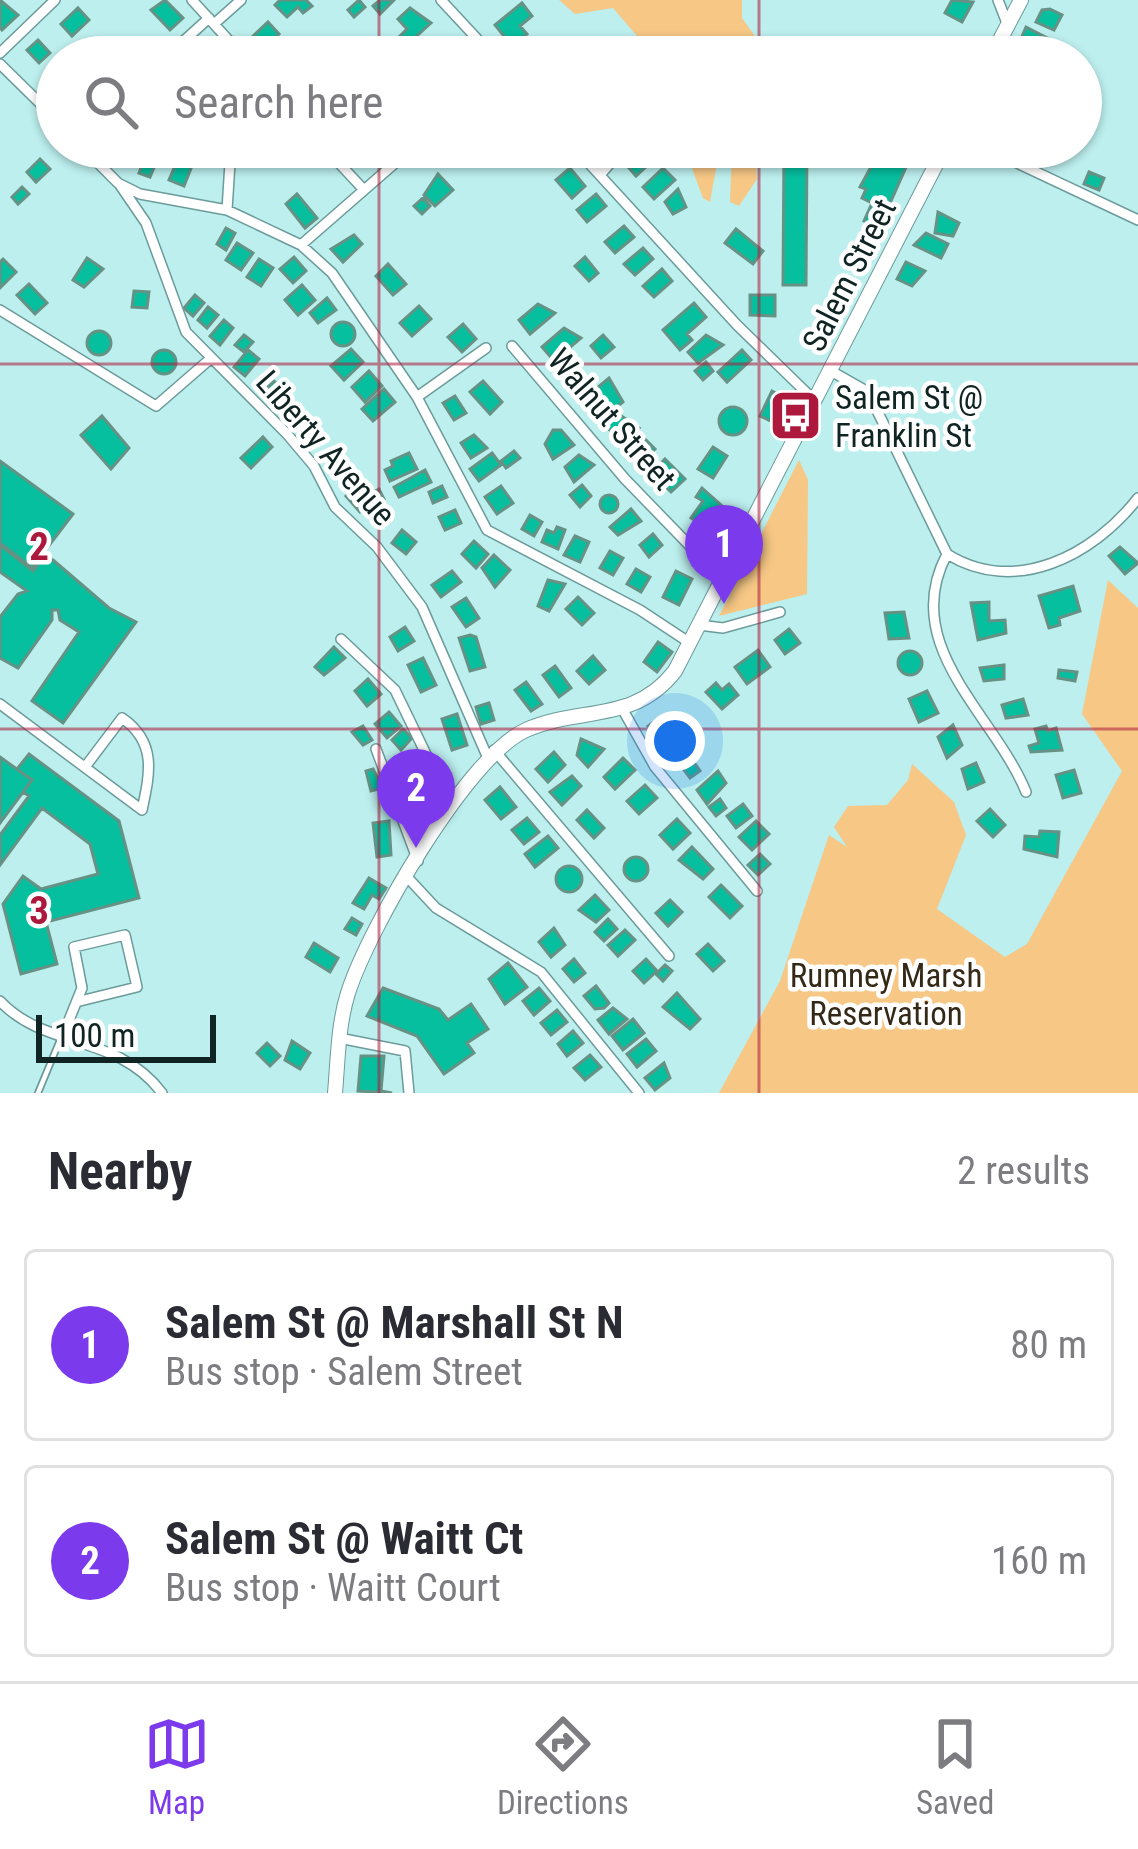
<!DOCTYPE html>
<html lang="en">
<head>
<meta charset="utf-8">
<style>
	body { margin:0; font-family:"Roboto Condensed",sans-serif; background:#f2f2f3; color:#2b2b33 }
	.scale { position:absolute; left:36px; bottom:30px; width:180px; box-sizing:border-box; padding-left:12px; border:6px solid #102424; border-top:0; font-size:33px; line-height:42px; white-space:nowrap; color:#102424; -webkit-text-stroke:9px #fff; paint-order:stroke }
	.you { position:absolute; left:675px; top:741px; width:42px; height:42px; margin:-30px; border:9px solid #fff; border-radius:50%; background:#1a73e8; box-shadow:0 0 0 18px #1a73e833 }
	.badge { display:grid; place-items:center; width:78px; height:78px; border-radius:50%; background:#7c3aed; color:#fff; font-size:39px; font-weight:700 }
	.pin { position:absolute; translate:-50% -99px; filter:drop-shadow(0 3px 6px #0008) }
	.pin::after { content:''; position:absolute; top:63px; width:42px; height:36px; background:inherit; clip-path:polygon(0 0,100% 0,50% 100%) }
	.list { margin:0; padding:0; list-style:none }
	h2 { display:flex; justify-content:space-between; align-items:center; height:156px; margin:0; padding:0 48px; font-size:51px }
	h2 small { font-size:39px; font-weight:400; color:#7c7c81 }
	.list li { display:grid; grid-template-columns:78px 1fr auto; gap:36px; align-items:center; box-sizing:border-box; height:192px; margin:0 24px 24px; padding:0 24px; border:3px solid #e1e1e2; border-radius:12px }
	.list b { display:block; font-size:45px; white-space:nowrap }
	.list p { margin:0; font-size:39px; white-space:nowrap; color:#7c7c81 }
	.list em { font-size:39px; font-style:normal; color:#7c7c81 }
	.icon { flex:none; width:66px; height:66px; fill:none; stroke:currentColor; stroke-width:2; stroke-linecap:round; stroke-linejoin:round }
	.map { position:relative; flex:none; width:1138px; height:1093px; overflow:hidden }
	.search { position:absolute; background:#fff; box-shadow:0 3px 9px #0004; left:36px; right:36px; top:36px; height:132px; display:flex; align-items:center; gap:30px; box-sizing:border-box; padding:0 42px; border-radius:66px; color:#7c7c81; font-size:45px }
	.sheet { height:588px; background:#fff }
	nav { display:flex; justify-content:space-around; align-items:center; box-sizing:border-box; height:168px; border-top:3px solid #e1e1e2; background:#fff; font-size:33px; color:#7c7c81 }
	nav a { display:grid; justify-items:center; gap:6px }
	nav .on { color:#7c3aed }
	.map>svg:first-child { display:block }
	.green { fill:#f6c785 }
	.building { fill:#06bf9f; stroke:#669285; stroke-width:3 }
	.lines { fill:none; stroke-linecap:round; stroke-linejoin:round }
	.service-casing { stroke:#6b9b9a; stroke-width:8 }
	.minor-casing { stroke:#6b9b9a; stroke-width:12 }
	.secondary-casing { stroke:#6b9b9a; stroke-width:16 }
	.service { stroke:#fff; stroke-width:4.5 }
	.minor { stroke:#fff; stroke-width:9 }
	.secondary { stroke:#fff; stroke-width:14 }
	.grid { fill:none; stroke:#ad193d; stroke-width:3; stroke-opacity:0.55 }
	.labels { text-anchor:middle; dominant-baseline:central; stroke-width:9; stroke-linejoin:round; paint-order:stroke }
	.street-label { font-size:33px; fill:#102424; stroke:#fff }
	.poi-label { font-size:33px; fill:#102424; stroke:#fff; text-anchor:start }
	.park-label { font-size:33px; fill:#342817; stroke:#fff }
	.grid-label { font-size:39px; text-anchor:middle; font-weight:bold; fill:#ad193d; stroke:#fff; stroke-width:9; stroke-linejoin:round; paint-order:stroke }
</style>
</head>
<body>
<div class="map">
<svg width="1138" height="1093" viewBox="0 0 1138 1093">
	<rect width="100%" height="100%" fill="#bcefee"/>
	<!-- green -->
	<path class="green" d="M559 0H742V18L770 57H655L613 8 575 14Z
		M684 147H720L710 202 703 198Z
		M732 147H755L757 179 739 206 730 202Z
		M799 460 808 480 807 594 719 616Z
		M1108 580 1138 608V1093H719L780 981 829 835 847 847 834 827 848 806 887 805 908 780 912 764 954 802 966 835 937 909 1005 957 1027 944 1122 771 1082 714Z"/>
	<!-- building -->
	<path class="building" d="M0 0 18 15 2 30 0 27Z
		M165 0 183 18 170 30 151 10Z
		M280 0H306L312 6 303 13 298 7 287 17 275 5Z
		M359 0 365 7 354 17 348 10Z
		M380 0H394L380 14 373 6Z
		M952 0 973 2 962 22 945 13Z
		M522 3 532 16 520 26 527 34 512 46 495 25Z
		M78 8 89 20 72 36 61 24Z
		M410 8 431 23 408 44 400 36 407 29 398 19Z
		M1050 9 1062 15 1054 30 1036 22 1042 10Z
		M268 22 279 34 262 50 251 38Z
		M1026 27 1049 39 1042 52 1020 41Z
		M38 40 50 53 39 63 27 50Z
		M351 147H380L383 150 367 164Z
		M507 147H529L532 150 519 161Z
		M784 147H807L806 285H783Z
		M882 147H915L879 228 864 221 872 203 862 198 866 189 860 187Z
		M634 151 648 165 636 176 623 161Z
		M146 154 158 158 150 177 139 173Z
		M40 159 50 169 36 182 27 172Z
		M177 161 192 166 184 186 169 180Z
		M570 168 585 186 572 198 556 180Z
		M663 168 675 180 654 199 643 187Z
		M1089 172 1104 178 1099 190 1084 184Z
		M438 174 453 190 435 206 424 195Z
		M22 187 29 194 18 204 12 197Z
		M678 189 686 207 673 214 665 202Z
		M297 194 317 218 305 228 286 204Z
		M596 194 606 206 587 222 577 210Z
		M423 198 430 206 422 214 414 206Z
		M938 212 959 223 953 236 935 233Z
		M624 226 634 237 615 253 605 242Z
		M226 228 235 233 226 250 217 244Z
		M736 229 763 251 753 264 725 243Z
		M926 233 948 244 941 258 914 245Z
		M354 235 362 244 343 262 331 249Z
		M237 243 253 253 241 270 226 260Z
		M643 248 653 259 635 275 624 264Z
		M294 257 306 271 293 283 280 269Z
		M585 257 598 273 589 281 575 266Z
		M87 258 103 269 84 287 73 280Z
		M3 259 16 272 0 288V262Z
		M259 259 273 268 261 286 247 277Z
		M906 262 925 271 912 286 897 279Z
		M388 264 406 284 393 295 376 276Z
		M662 269 672 281 654 297 643 286Z
		M29 284 47 303 35 314 17 295Z
		M302 285 315 300 298 315 285 300Z
		M134 291 149 292 147 308 132 307Z
		M195 295 204 303 193 316 184 308Z
		M750 295H775V316L750 315Z
		M327 298 336 310 318 323 310 313Z
		M694 303 706 317 687 334 692 340 680 350 663 330Z
		M538 304 555 313 530 334 519 320Z
		M419 306 431 319 412 336 400 323Z
		M208 307 218 315 207 328 198 320Z
		M224 320 233 328 220 345 210 336Z
		M331 334a12 12 0 1 1 24 0a12 12 0 1 1-24 0Z
		M463 324 476 339 462 352 448 337Z
		M564 328 581 338 554 361 542 347Z
		M87 343a12 12 0 1 1 24 0a12 12 0 1 1-24 0Z
		M244 335 253 342 244 352 235 345Z
		M603 335 614 347 601 358 591 346Z
		M706 335 723 345 698 363 688 352Z
		M351 349 363 362 344 380 331 366Z
		M248 350 259 359 245 376 234 367Z
		M742 350 751 360 727 382 718 372Z
		M152 362a12 12 0 1 1 24 0a12 12 0 1 1-24 0Z
		M706 362 713 371 703 380 695 371Z
		M369 371 382 386 365 402 352 387Z
		M609 378 623 402 608 414 591 393Z
		M274 381 284 390 271 404 261 394Z
		M483 381 502 402 490 414 470 392Z
		M384 389 395 402 373 421 362 409Z
		M772 391 789 400 777 424 760 416Z
		M455 396 466 413 454 420 443 403Z
		M719 421a14 14 0 1 1 28 0a14 14 0 1 1-28 0Z
		M617 413 639 428 623 444 605 425Z
		M102 416 129 448 111 469 81 435Z
		M553 430H561L574 445 553 459 545 444Z
		M474 435 487 448 471 458 461 443Z
		M263 437 272 447 251 468 241 458Z
		M643 437 655 449 640 464 628 452Z
		M713 447 727 456 713 478 698 469Z
		M514 451 520 458 506 468 501 461Z
		M409 453 417 469 390 481 385 470 393 466 391 461Z
		M492 453 501 465 479 481 470 469Z
		M579 455 594 465 574 482 565 467Z
		M665 459 685 479 671 492 652 473Z
		M0 461 73 514 32 568 0 543Z
		M425 470 431 482 399 497 394 487Z
		M582 485 591 496 580 507 570 495Z
		M357 486 366 496 379 489 384 499 360 512 346 496Z
		M442 486 447 497 433 503 429 492Z
		M501 486 513 503 497 514 485 497Z
		M702 488 721 505 704 527 691 518 703 501 696 497Z
		M600 504a9 9 0 1 1 18 0a9 9 0 1 1-18 0Z
		M631 509 641 521 618 535 610 527Z
		M455 510 461 523 445 530 439 517Z
		M530 515 542 522 534 536 522 529Z
		M557 527 565 530 558 549 542 542 547 530 554 533Z
		M402 530 416 542 406 554 392 543Z
		M653 534 662 545 649 557 640 545Z
		M575 536 589 542 580 562 564 555Z
		M474 541 488 554 476 568 462 554Z
		M0 545 33 571 43 558 53 560 109 608 136 622 63 723 32 701 79 632 60 620 58 610H52V620L18 668 0 658V617L18 594 27 591 0 572Z
		M1120 547 1138 563 1125 574 1109 556Z
		M610 551 623 558 613 575 600 568Z
		M494 555 510 570 495 587 482 568Z
		M636 569 650 577 641 592 627 584Z
		M452 571 461 582 441 597 432 585Z
		M676 571 692 579 679 605 663 597Z
		M548 580 565 584 549 611 538 606Z
		M1073 586 1080 611 1059 618 1060 625 1049 628 1039 596Z
		M578 597 594 613 582 625 566 609Z
		M466 598 479 618 466 627 452 607Z
		M989 602V621L1005 620 1006 633 978 640 971 603Z
		M904 612 909 638 889 639 885 613Z
		M405 627 414 641 398 651 390 637Z
		M789 629 800 643 785 654 775 640Z
		M470 635 476 637 485 667 470 671 459 638Z
		M658 642 672 652 657 672 644 662Z
		M334 647 345 658 324 675 315 667Z
		M758 650 770 667 747 684 735 667Z
		M898 663a12 12 0 1 1 24 0a12 12 0 1 1-24 0Z
		M593 656 605 670 589 684 577 671Z
		M423 658 436 685 421 692 408 665Z
		M1004 665V679L984 681 980 668Z
		M555 666 571 688 559 697 543 675Z
		M1059 670 1077 672 1075 681 1058 678Z
		M368 679 381 694 367 706 355 691Z
		M526 682 542 704 531 711 515 690Z
		M716 683 722 690 729 684 738 695 722 709 706 692Z
		M927 691 938 713 919 722 909 699Z
		M1023 699 1028 715 1006 718 1002 705Z
		M489 703 494 720 481 724 476 707Z
		M389 712 401 726 387 738 375 724Z
		M457 714 467 745 452 750 442 719Z
		M659 718 675 744 665 752 648 726Z
		M953 725 962 745 947 758 938 737Z
		M363 726 372 740 363 745 352 732Z
		M1046 726 1048 731 1056 728 1062 750 1031 752 1029 746 1039 743 1035 729Z
		M403 729 412 738 401 750 392 740Z
		M581 739 604 749 588 767 577 755Z
		M554 752 565 765 548 782 536 769Z
		M29 754 119 821 139 898 46 922 57 964 21 974 3 904 23 876 41 889 98 874 90 844 42 808 0 865V835L29 796 23 792 32 780 17 769Z
		M0 757 32 780 0 823Z
		M623 758 635 770 615 789 604 777Z
		M691 758 700 771 690 778 681 766Z
		M403 759 425 779 412 792 391 769Z
		M976 763 984 782 968 789 962 769Z
		M373 769 383 788 371 791 366 771Z
		M1074 770 1081 793 1063 798 1056 775Z
		M718 771 726 783 707 804 697 790Z
		M572 776 581 786 562 805 550 792Z
		M645 785 657 798 639 814 627 801Z
		M500 787 516 807 501 819 485 800Z
		M720 799 726 808 716 816 709 807Z
		M412 803 421 820 419 834 409 837 401 807Z
		M743 804 752 816 736 828 727 816Z
		M990 809 1005 825 993 837 977 821Z
		M587 810 604 828 594 838 577 820Z
		M527 818 539 832 524 844 512 830Z
		M677 819 690 833 673 849 660 835Z
		M389 821 391 855 377 857 373 823Z
		M756 821 769 834 752 850 739 837Z
		M1040 831 1059 832 1057 857 1024 849 1025 836 1039 837Z
		M548 836 558 848 535 867 525 854Z
		M692 847 713 869 703 879 679 860Z
		M760 854 770 864 758 875 748 865Z
		M624 869a12 12 0 1 1 24 0a12 12 0 1 1-24 0Z
		M556 879a13 13 0 1 1 26 0a13 13 0 1 1-26 0Z
		M369 878 386 888 379 899 372 895 364 909 353 903Z
		M721 885 742 906 730 918 709 897Z
		M595 895 609 910 596 922 579 910Z
		M670 900 682 912 668 926 656 913Z
		M352 918 362 924 356 935 345 929Z
		M608 919 617 929 604 941 595 932Z
		M554 928 565 945 551 957 539 942Z
		M625 930 635 940 618 956 608 945Z
		M314 943 338 958 330 972 306 957Z
		M708 944 724 961 713 971 697 954Z
		M574 959 585 973 574 982 563 969Z
		M646 959 657 971 644 983 633 971Z
		M508 963 527 987 505 1004 489 979Z
		M665 965 672 971 663 981 656 974Z
		M596 986 609 1003 604 1008 595 1009 584 996Z
		M383 988 439 1009 448 1020 471 1004 488 1029 467 1043 474 1053 444 1074 417 1036 367 1016Z
		M539 988 550 1001 534 1015 523 1001Z
		M677 993 700 1019 690 1029 663 1007Z
		M613 1008 627 1019 609 1034 598 1020Z
		M557 1010 567 1022 551 1035 541 1023Z
		M633 1019 644 1033 623 1050 612 1036Z
		M573 1031 583 1043 567 1056 558 1044Z
		M646 1039 656 1051 637 1067 627 1054Z
		M292 1041 310 1053 300 1069 285 1060Z
		M267 1043 280 1056 270 1066 257 1053Z
		M590 1055 601 1067 585 1080 574 1068Z
		M361 1056H384L381 1091 392 1093 358 1091Z
		M664 1063 670 1078 655 1090 645 1078Z"/>
	<g class="lines">
		<defs>
			<path id="service" d="M38 1093 60 1040"/>
			<path id="minor" d="M192 0 233 45
				M441 0 494 57
				M998 0 1007 23
				M214 24 241 0
				M0 53 55 0
				M166 57 209 18
				M0 64 57 120
				M82 147 118 183 140 194 227 210 301 245 332 273 417 397 487 530 640 610 690 643
				M324 147 364 190
				M574 147 737 325 815 401
				M983 147 1138 220
				M600 175 624 147
				M120 185 146 223 186 332 287 434 314 466 335 507 377 547 422 607 487 756
				M227 210 231 147
				M301 245 402 157
				M0 310 156 406 209 360
				M512 346 625 479 722 579
				M831 371 868 392 947 554C1015 596 1093 556 1138 498
				M417 397 486 348
				M947 554C898 646 995 715 1026 792
				M699 625 723 628 780 612
				M341 639 395 690 438 779 454 798
				M0 704 142 810C150 773 157 742 122 718L85 767
				M623 710 655 767 757 891
				M376 749 418 861
				M494 750 669 956
				M408 878 436 908 541 972 639 1093
				M0 1001C46 1050 117 1033 162 1093
				M63 1035 82 988 74 947 125 935 137 987 80 1001
				M339 1038 405 1051 409 1093"/>
			<path id="secondary" d="M991 57 1021 0
				M335 1093C338 1059 338 1025 348 993 368 930 467 756 526 730 580 706 634 724 675 671L945 147"/>
		</defs>
		<!-- service casing -->
		<use href="#service" class="service-casing"/>
		<!-- minor casing -->
		<use href="#minor" class="minor-casing"/>
		<!-- secondary casing -->
		<use href="#secondary" class="secondary-casing"/>
		<!-- service -->
		<use href="#service" class="service"/>
		<!-- minor -->
		<use href="#minor" class="minor"/>
		<!-- secondary -->
		<use href="#secondary" class="secondary"/>
	</g>
	<!-- grid -->
	<path class="grid" d="M379 0V57M759 0V57M379 147V1093M759 147V1093M0 364H1138M0 729H1138"/>
	<!-- icons -->
	<defs>
		<symbol id="bus-square" viewBox="-11 -11 22 22"><rect x="-9" y="-9" width="18" height="18" rx="4" fill="#ad193d" stroke="#fff"/><path d="M-5-6H5V4H4V6H2V4H-2V6H-4V4H-5ZM-3.5-4V0h7V-4ZM-3.5 1.2v1.5H-2V1.2ZM2 1.2v1.5H3.5V1.2Z" fill="#fff"/></symbol>
	</defs>
	<g fill-rule="evenodd">
		<use href="#bus-square" x="766" y="386" width="59" height="59"/>
	</g>
	<g class="labels">
		<!-- street labels -->
		<g class="street-label">
			<text transform="translate(849 275) rotate(-63)">Salem Street</text>
			<text transform="translate(612 419) rotate(49)">Walnut Street</text>
			<text transform="translate(326 448) rotate(49)">Liberty Avenue</text>
		</g>
		<!-- poi labels -->
		<g class="poi-label">
			<text x="835" y="397">Salem St @<tspan x="835" dy="38">Franklin St</tspan></text>
		</g>
		<!-- park labels -->
		<g class="park-label">
			<text x="886" y="975">Rumney Marsh<tspan x="886" dy="38">Reservation</tspan></text>
		</g>
	</g>
	<g class="grid-label">
		<text x="39" y="560">2</text>
		<text x="39" y="924">3</text>
	</g>
</svg>
<div class="scale">100 m</div>
<div class="you"></div>
<div class="pin badge" style="left:724px;top:604px">1</div>
<div class="pin badge" style="left:416px;top:848px">2</div>
<div class="search"><svg class="icon" aria-label="search" viewBox="0 0 24 24"><circle cx="10" cy="10" r="6"/><path d="M15 15l6 6"/></svg>Search here</div>
</div>
<section class="sheet">
<h2>Nearby<small>2 results</small></h2>
<ul class="list">
<li><span class="badge">1</span><div><b>Salem St @ Marshall St N</b><p>Bus stop · Salem Street</p></div><em>80 m</em></li>
<li><span class="badge">2</span><div><b>Salem St @ Waitt Ct</b><p>Bus stop · Waitt Court</p></div><em>160 m</em></li>
</ul>
</section>
<nav>
<a class="on"><svg class="icon" aria-label="map" viewBox="0 0 24 24"><path d="M3 6l6-2 6 2 6-2v14l-6 2-6-2-6 2zM9 4v14M15 6v14"/></svg>Map</a>
<a><svg class="icon" aria-label="directions" viewBox="0 0 24 24"><path d="M12 3l9 9-9 9-9-9zM9 14v-3h6M13 9l2 2-2 2"/></svg>Directions</a>
<a><svg class="icon" aria-label="saved" viewBox="0 0 24 24"><path d="M7 4h10v16l-5-4-5 4z"/></svg>Saved</a>
</nav>
</body>
</html>
